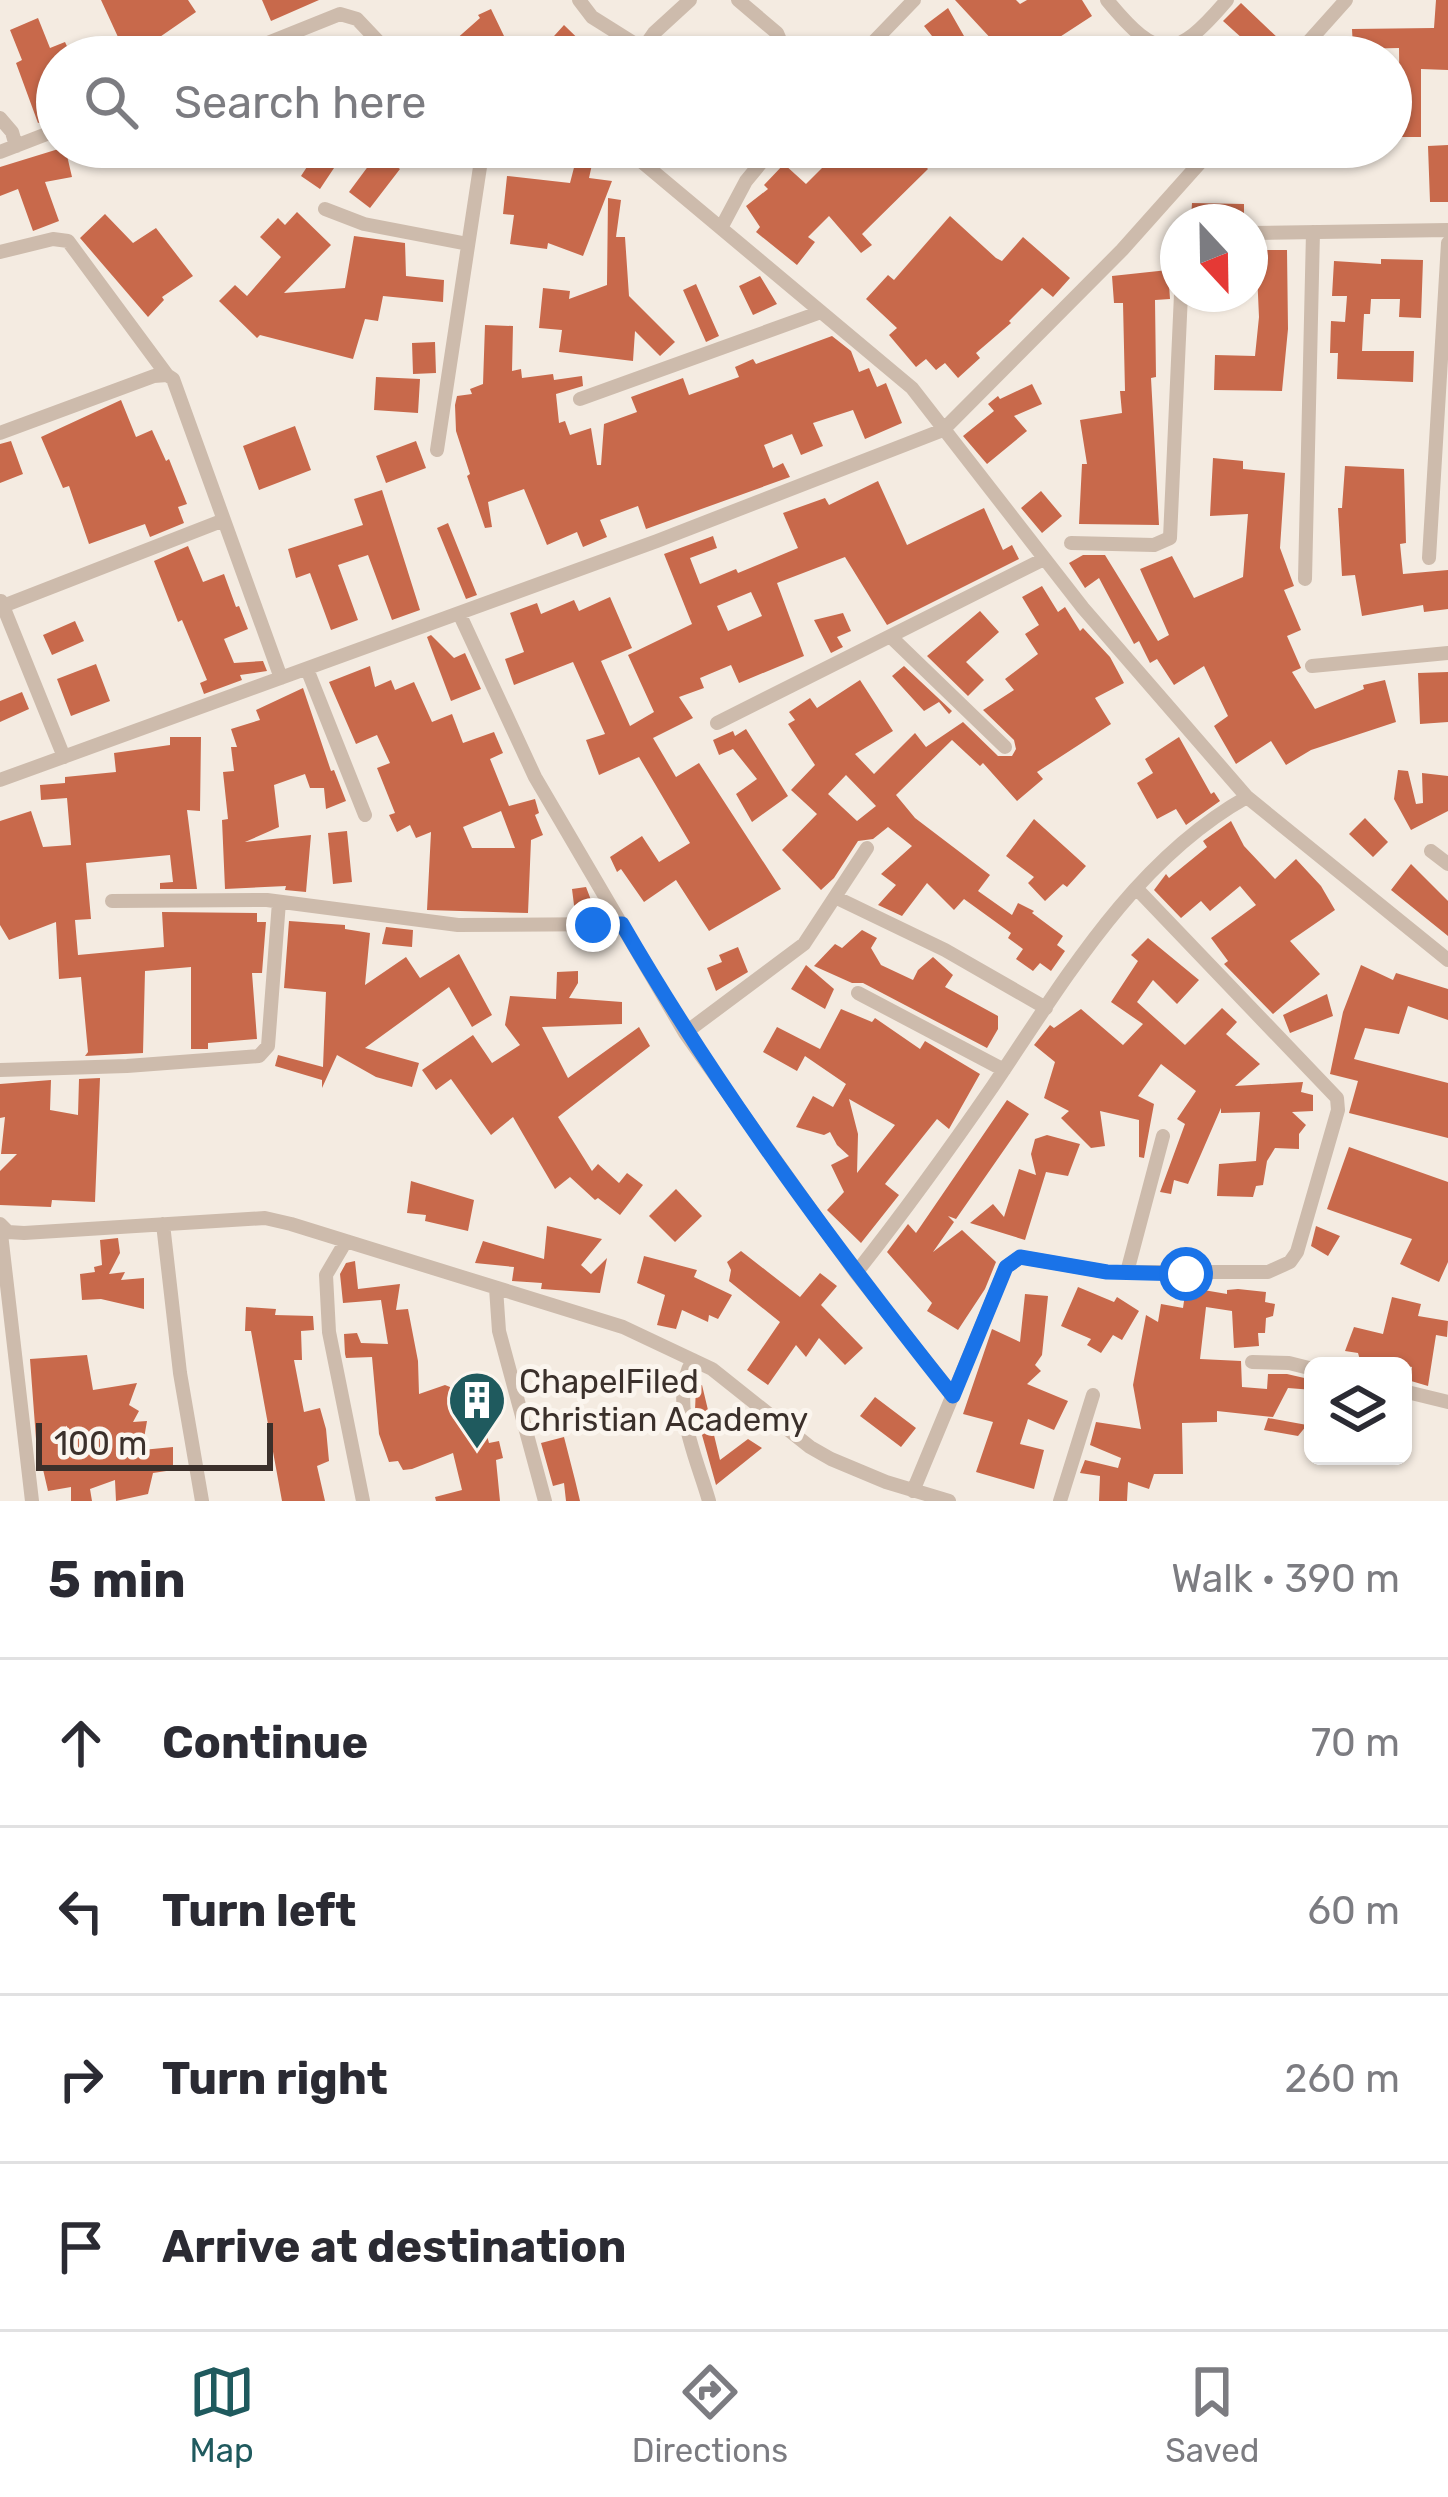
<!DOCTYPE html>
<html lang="en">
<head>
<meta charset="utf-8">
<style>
	body { margin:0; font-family:Rubik,sans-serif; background:#f7f7f7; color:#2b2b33 }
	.controls { position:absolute; right:36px; bottom:36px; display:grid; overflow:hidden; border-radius:18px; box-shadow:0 3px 9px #0004 }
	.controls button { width:108px; height:108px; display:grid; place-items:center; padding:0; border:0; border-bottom:3px solid #e1e1e2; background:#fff; color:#2b2b33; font:60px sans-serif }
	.compass { position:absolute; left:1160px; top:204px; width:108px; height:108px; border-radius:50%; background:#fff; box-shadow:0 3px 9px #0004; rotate:158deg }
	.scale { position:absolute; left:36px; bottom:30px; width:237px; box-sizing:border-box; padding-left:12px; border:6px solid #3b302b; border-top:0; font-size:33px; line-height:42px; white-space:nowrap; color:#3b302b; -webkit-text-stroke:9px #fbf5ee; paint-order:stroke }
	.stop { position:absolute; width:36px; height:36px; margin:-27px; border:9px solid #1a73e8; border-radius:50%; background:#fff }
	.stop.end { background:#1a73e8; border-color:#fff; box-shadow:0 3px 12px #0008 }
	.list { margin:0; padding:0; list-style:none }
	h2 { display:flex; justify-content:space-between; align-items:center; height:156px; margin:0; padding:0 48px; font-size:51px }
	h2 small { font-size:39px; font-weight:400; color:#7c7c81 }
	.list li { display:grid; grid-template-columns:78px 1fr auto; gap:36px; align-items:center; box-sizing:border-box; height:168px; padding:0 48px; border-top:3px solid #e1e1e2 }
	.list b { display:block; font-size:45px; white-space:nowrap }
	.list em { font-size:39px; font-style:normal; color:#7c7c81 }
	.icon { flex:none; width:66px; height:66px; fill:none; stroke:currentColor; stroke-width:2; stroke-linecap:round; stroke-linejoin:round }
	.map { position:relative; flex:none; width:1448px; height:1501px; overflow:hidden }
	.search { position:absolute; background:#fff; box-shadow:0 3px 9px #0004; left:36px; right:36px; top:36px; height:132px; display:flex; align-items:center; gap:30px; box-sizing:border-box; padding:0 42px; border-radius:66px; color:#7c7c81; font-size:45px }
	.sheet { height:828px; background:#fff }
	nav { display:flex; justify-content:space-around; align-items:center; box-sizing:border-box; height:168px; border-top:3px solid #e1e1e2; background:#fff; font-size:33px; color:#7c7c81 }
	nav a { display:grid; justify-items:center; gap:6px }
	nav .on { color:#1f5a5e }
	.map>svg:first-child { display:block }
	.building { fill:#c8694b; fill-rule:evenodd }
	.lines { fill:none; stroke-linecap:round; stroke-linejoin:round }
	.street { stroke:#cdbbac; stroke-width:14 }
	.route { stroke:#1a73e8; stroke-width:15 }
	.labels { text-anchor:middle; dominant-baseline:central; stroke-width:10; stroke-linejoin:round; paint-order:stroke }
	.poi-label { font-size:33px; fill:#3b302b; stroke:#fbf5ee; text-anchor:start }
</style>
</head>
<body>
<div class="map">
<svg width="1448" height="1501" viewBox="0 0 1448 1501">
	<rect width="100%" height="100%" fill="#f4ebe1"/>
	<!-- building -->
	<path class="building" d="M101 0H188L196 12 154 41 155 45 141 50 144 57H74L118 37Z
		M262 0H319L271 21Z
		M955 0H1016L1020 4 1027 0H1082L1092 16 1029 57H1008Z
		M1436 0H1448V70L1421 69V137H1400L1399 48 1353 49 1352 29 1434 28Z
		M1241 3 1280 40 1263 57 1223 21Z
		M948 8 976 57H896L932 36 924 26Z
		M491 9 504 36 483 45 494 57H436L480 18 478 15Z
		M38 18 50 48 65 42 72 57H57V116L38 123 16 63 22 60 10 30Z
		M564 25 597 57H557L545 46Z
		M326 38 334 57H280Z
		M1448 145V202H1430L1428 146Z
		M65 147 72 177 45 182 59 221 33 231 18 189 0 196V167Z
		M320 147H348L320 189 301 176Z
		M352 147H401L390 162 400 169 370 208 349 192 372 161Z
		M825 147H907L928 169 862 234 872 245 861 253 829 216 808 237 815 242 797 265 756 232 760 227 746 206 768 189 764 185 784 164 806 184 834 156Z
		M577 156 593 160 589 178 612 181 583 256 548 243 547 249 510 244 514 215 503 214 507 176 570 183Z
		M608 198 621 200 616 237H625L629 296 675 342 660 356 635 331 633 361 559 352 562 330 539 328 543 288 570 291 569 299 607 285Z
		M1192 203 1244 204V219H1191Z
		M297 212 331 245 284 293 345 288 354 236 405 243 406 276 444 280 443 302 383 296 378 321 365 319 353 359 260 335 257 338 219 301 235 285 247 296 281 257 260 237 278 218 285 225Z
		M105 214 133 243 156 228 193 276 162 297 164 300 148 317 80 238Z
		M950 216 996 258 1002 261 1023 237 1070 278 1053 297 1042 288 1009 321 1011 323 976 353 980 358 958 378 945 363 936 370 926 359 916 367 889 335 897 328 866 299 888 275 894 280Z
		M1256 250H1287L1288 329 1282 391 1214 390 1215 355 1255 356 1259 317Z
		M1381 259 1423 260 1421 318 1399 317 1400 299H1371L1370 314H1364L1362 351H1414L1413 382 1337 379 1338 353H1330L1331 321 1345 322 1347 296H1332L1334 261 1381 264Z
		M1168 270 1170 299 1155 300 1156 377 1151 378 1159 525 1079 524 1082 464H1087L1080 420 1122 413 1120 391H1125L1123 303H1114L1112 276Z
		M760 276 777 304 753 315 739 286Z
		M696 284 719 336 706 342 683 290Z
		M485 325 513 326 512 371 521 369 522 378 553 374 554 380 582 376 583 386 556 394 559 423 565 421 570 435 591 428 597 465H601L604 424 637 412 631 397 683 378 689 395 739 377 735 367 753 359 756 364 832 336 851 351 859 372 869 368 877 387 886 383 902 423 865 439 853 410 813 423 823 446 801 455 792 434 764 445 773 468 783 463 790 477 646 529 638 506 600 520 607 537 583 547 577 532 547 545 524 489 488 502 492 527 485 528 467 476 470 474 456 431 455 405 457 396 472 394 470 389 483 384Z
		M435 342 436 373 413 374 412 343Z
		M376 377 420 379 418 413 374 410Z
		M1032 384 1042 404 1014 416 1027 431 987 464 963 436 994 411 988 404 998 396 1000 399Z
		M121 400 136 437 152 430 166 461 169 459 187 504 178 507 184 523 150 537 145 524 89 544 69 486 63 488 41 437Z
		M295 426 311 470 259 490 243 446Z
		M11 441 23 474 0 483V444Z
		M416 441 426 468 386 483 376 456Z
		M1213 458 1243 461V469L1285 473 1280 548 1294 586 1284 590 1301 630 1287 636 1301 668 1292 672 1315 709 1364 689 1363 685 1385 680 1396 722 1311 750 1286 765 1271 741 1236 764 1214 726 1228 716 1204 666 1174 685 1157 659 1150 663 1139 641 1134 644 1099 578 1085 588 1069 563 1083 555H1105L1158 641 1169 635 1140 569 1172 556 1194 598 1243 577 1248 514 1210 516Z
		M1345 466 1404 469 1406 543 1400 544 1403 574 1448 570V609L1424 612 1423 605 1362 616 1355 575 1342 576 1338 508H1342Z
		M878 481 907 545 984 508 1003 550 1012 545 1019 559 887 625 845 557 777 583 804 656 739 683 731 665 700 678 704 688 679 697 693 718 653 738 676 777 699 763 781 889 709 931 676 880 644 902 621 869 617 872 610 857 642 836 659 862 690 843 639 757 599 775 586 740 605 734 573 662 514 685 505 659 524 652 510 613 537 603 541 614 574 600 579 611 610 597 632 648 601 661 630 726 654 712 628 655 692 624 664 554 713 536 717 548 690 558 700 584 736 569 738 573 798 548 783 513 825 498 829 505ZM751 592 762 616 728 631 717 606Z
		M382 490 420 610 392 620 368 555 338 565 358 620 331 630 310 573 296 578 288 549 363 525 354 499Z
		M1041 491 1062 516 1042 533 1021 508Z
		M448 523 477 595 466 599 437 528Z
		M188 546 203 582 224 574 236 607 239 606 248 629 224 639 234 663 263 661 267 671 240 675 242 680 204 694 200 683 207 680 182 620 178 622 154 561Z
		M1042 586 1058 612 1065 607 1080 631 1083 628 1110 657 1124 683 1095 698 1111 724 1037 772 1043 779 1017 801 983 763 980 766 952 740 896 795 915 818 990 875 978 891 1012 915 1018 903 1034 911 1032 913 1063 936 1057 945 1065 951 1051 971 1040 963 1033 971 1016 959 1023 949 1008 938 1011 933 964 899 954 910 927 883 902 916 878 905 896 885 881 874 912 846 888 827 873 839 858 841 834 878 821 890 782 850 817 814 791 790 815 765 788 724 795 720 789 712 810 698 817 708 860 680 893 731 855 754 874 774 915 733 926 747 963 722 998 756H1012L1016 749 1014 740 983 710 1014 690 1005 679 1038 654 1025 634 1039 625 1022 597ZM846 775 876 806 857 821 828 794Z
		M980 611 999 632 966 662 984 680 968 696 927 656Z
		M843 613 851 631 837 637 843 647 831 653 814 620Z
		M75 621 84 641 52 655 43 635Z
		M431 635 454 658 465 653 481 689 451 701 427 637Z
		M96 664 110 701 71 716 57 679Z
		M370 666 375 687 391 680 395 690 414 682 432 722 452 714 463 743 494 732 503 753 490 759 509 806 535 799 539 813 535 815 543 835 531 840 528 913 427 910 431 832 416 838 410 825 397 832 389 815 395 813 377 768 390 763 377 735 356 744 329 682ZM501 811 515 848H472L463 827Z
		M904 666 952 711 949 714 939 702 924 711 892 676Z
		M1448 672V722L1420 724 1418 673Z
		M303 688 331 771 334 770 346 801 326 809 324 788H310L305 774 274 785 279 827 245 842 311 835 306 892 285 890 286 886 225 889 222 820 228 819 223 772 234 771 231 747H237L231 729 260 720 256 710Z
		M22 692 29 709 0 722V701Z
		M746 729 788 796 752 822 736 794 757 779 733 749 719 755 713 740 733 731 735 736Z
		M170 737H201L200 811 187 810 197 889H160V883L173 882 170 855 86 863 91 919 75 920 78 955 164 947 162 912 257 913V922H266L262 973H252L257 1039 208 1043V1049H191V967L145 971 143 1053 85 1056 88 1052 81 977 59 979 56 922 9 940 0 925V821L31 811 43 847 71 845 67 798 41 800 40 785 65 783V777L116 772 114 753 170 745Z
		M1179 737 1211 794 1214 792 1220 801 1186 825 1176 809 1157 819 1137 783 1153 773 1145 759Z
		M1398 770 1408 771 1416 804 1423 803 1422 773 1448 776V811L1411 830 1394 799Z
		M1365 818 1388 842 1373 857 1349 834Z
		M1034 819 1086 866 1067 887 1063 884 1045 901 1028 883 1034 877 1006 856Z
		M1231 821 1244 846 1275 879 1296 859 1321 886 1335 910 1290 941 1320 974 1273 1014 1224 964 1228 961 1211 938 1256 905 1240 886 1210 911 1201 901 1181 918 1154 890 1166 874 1169 878 1207 847 1203 841Z
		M347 831 352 882 333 884 328 833Z
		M1411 864 1448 901V936L1391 890Z
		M586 887 596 913H575L572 889Z
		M289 921 345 925V929L370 933 365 985 406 957 420 978 459 954 492 1015 472 1027 449 987 365 1048 419 1063 412 1087 376 1077 337 1055 322 1088V1080L275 1066 278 1055 323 1067 326 992 284 988Z
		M386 927 413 930 412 947 382 944Z
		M862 930 877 938 871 948 881 965 913 980 918 970 933 957 953 975 945 987 998 1016V1029L987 1048 863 983H852L814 966 835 944 842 948Z
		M1148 938 1199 980 1177 1004 1153 980 1137 1002 1185 1045 1222 1008 1237 1022 1226 1034 1260 1064 1235 1086 1303 1082 1301 1092 1313 1095V1111L1292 1112 1306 1125 1299 1134V1149L1275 1148 1267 1161 1263 1185 1256 1186 1253 1197 1217 1196 1219 1164 1256 1161 1260 1112 1221 1113V1108L1188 1184 1174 1180 1171 1194 1160 1192 1185 1124 1177 1119 1196 1091 1161 1064 1138 1096 1154 1104 1144 1158 1139 1157V1120L1100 1111 1105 1146 1091 1148 1061 1118 1069 1111 1044 1098 1055 1062 1034 1045 1050 1025 1054 1028 1081 1009 1123 1045 1143 1024 1111 1002 1138 961 1131 955Z
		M738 947 748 972 716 991 707 968 722 962 719 955Z
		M806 965 834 989 825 1009 791 989Z
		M1361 965 1393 980 1396 973 1448 989V1020L1408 1006 1399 1034 1365 1028 1354 1059 1448 1083V1138L1349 1113 1358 1081 1330 1074 1343 1012Z
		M578 971V983L569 998 622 1002V1024L542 1027 568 1078 639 1027 650 1046 558 1117 592 1171 598 1164 619 1183 627 1173 643 1185 620 1215 598 1198 595 1200 570 1177 555 1189 513 1117 491 1135 451 1079 436 1090 422 1070 473 1035 492 1063 520 1045 505 1025 510 996 556 999 557 972Z
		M1327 994 1333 1016 1290 1033 1283 1015Z
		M841 1009 872 1022 875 1018 920 1049 925 1041 980 1074 949 1129 937 1119 885 1184 899 1195 861 1243 827 1210 844 1192 831 1165 849 1156 837 1145 830 1132 824 1135 796 1127 813 1096 833 1107 846 1084 805 1056 797 1071 763 1052 777 1027 820 1049ZM849 1099 895 1125 857 1173 858 1134Z
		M100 1078 95 1202 52 1200 51 1207 0 1205V1171L17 1154H1L5 1117 0 1118V1084L51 1080 50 1110 78 1115 79 1079Z
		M1007 1100 1029 1114 956 1219 948 1216 954 1222 933 1252 962 1230 996 1262 985 1289 958 1330 927 1311 932 1303 887 1252 908 1224 916 1233Z
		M1047 1135 1080 1144 1068 1176 1046 1172 1025 1240 970 1223 993 1204 1004 1217 1019 1169 1036 1175 1031 1154 1035 1139Z
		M1349 1147 1448 1182V1262L1439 1282 1400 1264 1412 1239 1327 1209Z
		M411 1181 474 1200 468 1231 425 1221 426 1215 407 1213Z
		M676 1189 702 1216 675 1242 649 1216Z
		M547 1226 602 1239 581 1265 591 1274 607 1258 600 1293 541 1289 542 1283 512 1281 514 1267 475 1263 483 1241 544 1259Z
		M1316 1226 1340 1236 1328 1256 1311 1246Z
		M118 1238 120 1253 109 1274 125 1272 121 1280 144 1278V1309L101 1299 82 1300 80 1274 95 1272 94 1267 102 1265 100 1240Z
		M741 1251 800 1297 820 1273 837 1286 821 1305 863 1348 845 1365 819 1338 806 1357 796 1345 768 1385 747 1370 780 1322 729 1281 731 1270 727 1262Z
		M644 1256 697 1270 694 1277 732 1295 718 1319 709 1315 708 1322 682 1310 676 1329 657 1325 665 1295 637 1283Z
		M355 1261 358 1289 400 1284 396 1310 408 1309 418 1361 419 1394 445 1385 460 1391 472 1428 476 1427 478 1435 486 1432 489 1443 499 1441 503 1458 496 1460 500 1501H436L435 1497 462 1490 453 1453 412 1469 403 1470 398 1461 389 1462 379 1434 372 1357 346 1358 345 1354 344 1334 357 1333 361 1343 388 1344 381 1300 343 1303 340 1274 346 1263Z
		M1078 1287 1114 1302 1117 1297 1139 1311 1122 1340 1113 1335 1101 1353 1087 1345 1091 1339 1061 1326Z
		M1186 1287 1227 1294V1290L1238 1289 1266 1292 1265 1302 1275 1304 1273 1316 1266 1318 1265 1333H1258L1259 1346 1234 1348 1232 1311 1206 1307 1200 1359 1241 1361 1242 1387 1267 1389 1268 1374H1287L1313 1380V1390L1288 1388 1273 1417 1217 1411V1422L1182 1423 1183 1474H1154L1149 1489 1128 1482 1127 1501H1099L1100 1476 1080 1473 1085 1460 1118 1468 1121 1458 1090 1445 1096 1422 1141 1429 1133 1385 1146 1315 1158 1322 1161 1304 1183 1308Z
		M1025 1294 1048 1296 1042 1355 1035 1365 1041 1371 1027 1384 1068 1401 1054 1430 1028 1419 1020 1444 1044 1450 1034 1489 976 1472 993 1422 963 1414 992 1329 1020 1342Z
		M1392 1297 1421 1304 1418 1316 1448 1321 1447 1337 1436 1335 1428 1386 1411 1381 1412 1367 1385 1361 1381 1365 1360 1360 1358 1353 1345 1351 1354 1327 1383 1334Z
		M246 1307 276 1309 275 1315 313 1316 314 1330 301 1331 302 1360H294L304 1412 320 1408 326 1429 329 1461 317 1466 325 1501H282L251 1331H245Z
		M87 1355 93 1390 137 1383 129 1405 139 1411 133 1422 147 1421 142 1450 173 1447V1470L153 1473 148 1494 116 1501 115 1480 90 1489 92 1501H71V1487L48 1491 36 1439 30 1359Z
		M702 1385 720 1460 748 1439 762 1448 716 1485 695 1410 696 1387Z
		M875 1397 916 1428 901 1447 860 1416Z
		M1268 1418 1307 1425 1298 1436 1264 1430Z
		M564 1437 575 1480 580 1501H566L564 1483 553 1486 541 1443Z"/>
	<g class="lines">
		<!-- street -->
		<path class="street" d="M579 0 592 17 643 49
			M738 0 777 33 787 57
			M1107 0C1158 62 1175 61 1227 0
			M640 53 654 33 690 0
			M233 57 340 14 357 19 393 57
			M859 57 914 0
			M1295 57 1346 0
			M0 118 12 132 16 146
			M624 147 912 388 1083 608 1247 797 1448 960
			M0 152 57 130
			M325 209 364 224 468 244
			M721 228 746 181 774 147
			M1250 233 1448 230
			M0 252 53 239 68 241 167 375
			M580 399 821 312
			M0 433 154 376 167 375 173 379 281 678
			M437 450 480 167 478 147
			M1071 543 1154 545 1170 538 1181 294
			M1429 558 1448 243
			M1305 579 1313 232
			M1 601 64 757
			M3 606 224 520
			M459 613 535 777 685 1033 856 1273 953 1395
			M892 638 1005 747
			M1312 666 1448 653
			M307 669 365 815
			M717 723 1044 559
			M0 780 657 541 943 430 1122 250 1214 147
			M1431 851 1448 864
			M837 898 945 950 1046 1008
			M112 901 267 900 458 925 622 924
			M858 993 1004 1070
			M685 1033 804 944 867 848
			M0 1070 127 1066 259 1056 268 1046 279 902
			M0 1224 8 1232 24 1233 265 1218 291 1224 623 1327 712 1369 810 1447 831 1459 886 1482 949 1501
			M163 1224 180 1373 202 1501
			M0 1225 32 1501
			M346 1241 326 1275 329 1332 363 1501
			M1127 1272 1163 1136
			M856 1273C904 1212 949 1150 993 1086 1064 981 1133 861 1247 797
			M496 1288 499 1331 545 1501
			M693 1360C668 1401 697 1458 709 1501
			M1252 1362 1289 1363 1313 1369
			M1403 1391 1448 1402
			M913 1491 1006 1267 1020 1257 1107 1272H1268L1290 1262 1297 1252 1338 1110 1337 1098 1138 890
			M1060 1501 1093 1395"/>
	</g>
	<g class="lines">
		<!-- route -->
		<path class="route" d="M593 925 622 924C718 1090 833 1245 953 1396L1006 1267 1020 1257 1107 1272 1186 1274"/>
	</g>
	<!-- icons -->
	<defs>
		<symbol id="building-pin" viewBox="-11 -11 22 30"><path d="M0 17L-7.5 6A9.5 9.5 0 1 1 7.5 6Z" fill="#1f5a5e" stroke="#fbf5ee"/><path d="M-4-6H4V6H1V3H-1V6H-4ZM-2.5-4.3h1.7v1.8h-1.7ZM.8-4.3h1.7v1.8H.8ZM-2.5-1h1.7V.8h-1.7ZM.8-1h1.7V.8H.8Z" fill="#fff"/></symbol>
	</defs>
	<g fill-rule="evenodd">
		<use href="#building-pin" x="444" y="1367" width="66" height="90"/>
	</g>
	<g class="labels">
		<!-- poi labels -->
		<g class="poi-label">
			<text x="519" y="1381">ChapelFiled<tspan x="519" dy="38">Christian Academy</tspan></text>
		</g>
	</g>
</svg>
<div class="controls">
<button><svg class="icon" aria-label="layers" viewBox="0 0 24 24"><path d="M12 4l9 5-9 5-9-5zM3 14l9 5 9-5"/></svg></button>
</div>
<svg class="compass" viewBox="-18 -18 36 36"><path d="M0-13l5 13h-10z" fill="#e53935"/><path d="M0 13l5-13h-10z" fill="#7c7c81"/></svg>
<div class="scale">100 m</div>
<div class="stop" style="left:1186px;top:1274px"></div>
<div class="stop end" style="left:593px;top:925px"></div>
<div class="search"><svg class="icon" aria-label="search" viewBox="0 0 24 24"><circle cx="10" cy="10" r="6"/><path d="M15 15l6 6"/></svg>Search here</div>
</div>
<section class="sheet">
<h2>5 min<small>Walk · 390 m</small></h2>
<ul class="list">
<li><svg class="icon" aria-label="ahead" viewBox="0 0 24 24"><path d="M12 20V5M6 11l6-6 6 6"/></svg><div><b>Continue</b></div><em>70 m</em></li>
<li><svg class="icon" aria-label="left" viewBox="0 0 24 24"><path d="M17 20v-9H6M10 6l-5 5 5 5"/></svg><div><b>Turn left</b></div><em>60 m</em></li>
<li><svg class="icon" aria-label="right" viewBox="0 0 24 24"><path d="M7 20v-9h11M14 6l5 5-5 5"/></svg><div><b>Turn right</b></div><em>260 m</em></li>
<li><svg class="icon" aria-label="arrive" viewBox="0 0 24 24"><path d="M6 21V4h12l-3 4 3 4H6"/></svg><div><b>Arrive at destination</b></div></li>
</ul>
</section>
<nav>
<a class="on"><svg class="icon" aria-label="map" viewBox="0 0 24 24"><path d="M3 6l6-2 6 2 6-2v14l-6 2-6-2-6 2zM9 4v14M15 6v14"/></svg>Map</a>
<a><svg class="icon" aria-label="directions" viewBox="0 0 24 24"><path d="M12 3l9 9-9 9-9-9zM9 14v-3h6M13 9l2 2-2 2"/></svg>Directions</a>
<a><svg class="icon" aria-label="saved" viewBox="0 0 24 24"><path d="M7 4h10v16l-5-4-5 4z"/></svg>Saved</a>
</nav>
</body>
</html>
